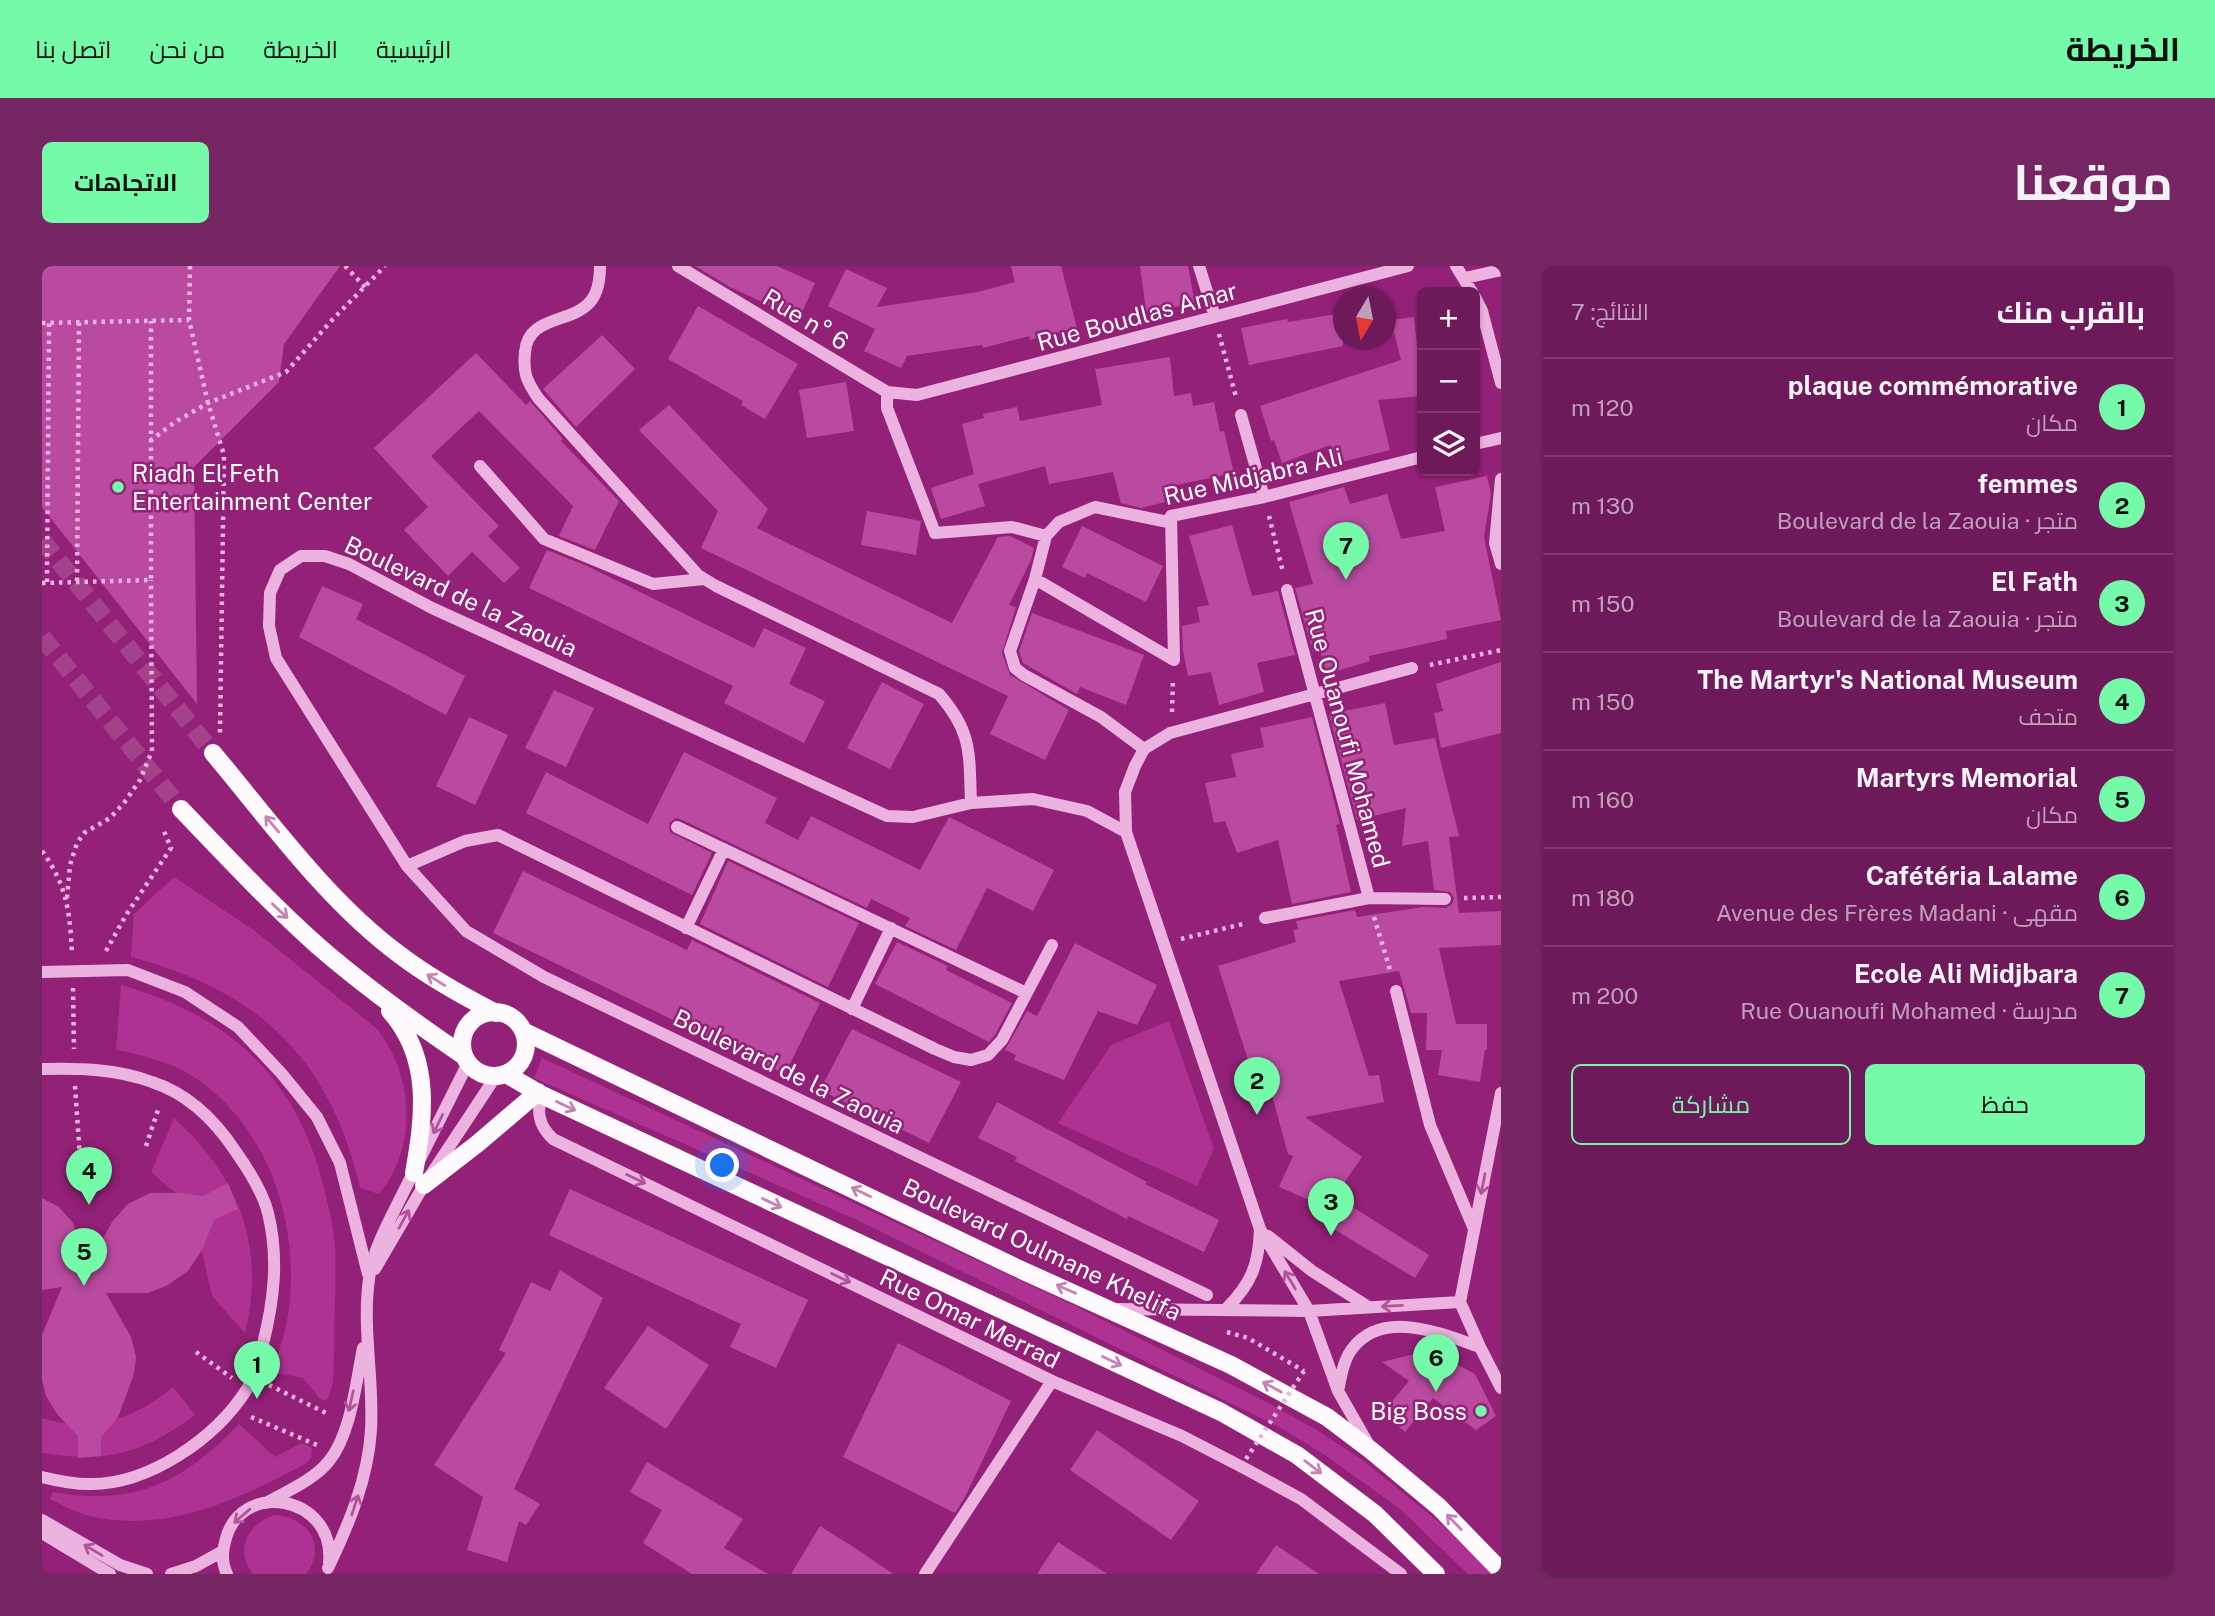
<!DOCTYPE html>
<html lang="ar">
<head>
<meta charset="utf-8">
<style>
	body { margin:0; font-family:"Public Sans",Cairo,sans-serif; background:#762662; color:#f1f3f6; direction:rtl }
	.controls { position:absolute; right:21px; top:21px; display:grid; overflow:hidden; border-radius:10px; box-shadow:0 2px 5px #0004 }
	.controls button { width:63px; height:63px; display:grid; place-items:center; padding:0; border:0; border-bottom:2px solid #80386f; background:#6e1959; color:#f1f3f6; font:35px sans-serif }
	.compass { position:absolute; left:1291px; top:21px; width:63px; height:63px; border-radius:50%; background:#6e1959; box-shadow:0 2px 5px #0004; rotate:190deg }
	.you { position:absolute; left:681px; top:900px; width:24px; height:24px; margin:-18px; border:5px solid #fff; border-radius:50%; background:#1a73e8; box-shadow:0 0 0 10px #1a73e833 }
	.badge { display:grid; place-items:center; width:46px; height:46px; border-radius:50%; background:#75faa9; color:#111; font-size:23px; font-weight:700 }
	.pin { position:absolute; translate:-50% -58px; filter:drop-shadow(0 2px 4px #0008) }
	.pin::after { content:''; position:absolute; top:37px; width:24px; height:21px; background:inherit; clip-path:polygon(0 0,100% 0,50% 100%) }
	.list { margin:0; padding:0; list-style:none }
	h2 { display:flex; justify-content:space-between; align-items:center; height:91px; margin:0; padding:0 28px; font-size:30px }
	h2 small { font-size:23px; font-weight:400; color:#bfa0ba }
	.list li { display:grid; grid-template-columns:46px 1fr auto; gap:21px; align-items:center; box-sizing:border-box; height:98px; padding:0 28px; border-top:2px solid #80386f }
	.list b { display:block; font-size:26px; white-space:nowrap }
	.list p { margin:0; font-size:23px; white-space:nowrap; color:#bfa0ba }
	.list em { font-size:23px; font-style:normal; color:#bfa0ba }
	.actions { display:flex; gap:14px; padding:21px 28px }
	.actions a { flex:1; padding:16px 0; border:2px solid #75faa9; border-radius:10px; text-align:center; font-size:24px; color:#75faa9 }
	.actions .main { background:#75faa9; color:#111 }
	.icon { flex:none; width:38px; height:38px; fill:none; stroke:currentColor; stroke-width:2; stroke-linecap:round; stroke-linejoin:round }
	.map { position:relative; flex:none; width:1459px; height:1308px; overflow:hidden; direction:ltr; border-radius:10px }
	header { display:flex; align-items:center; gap:42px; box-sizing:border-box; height:98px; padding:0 35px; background:#75faa9; color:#111 }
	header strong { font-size:33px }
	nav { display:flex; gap:38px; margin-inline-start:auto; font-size:24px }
	.intro { display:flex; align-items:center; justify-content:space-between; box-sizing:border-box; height:168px; padding:0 42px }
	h1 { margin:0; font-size:49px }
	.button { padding:18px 32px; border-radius:10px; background:#75faa9; color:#111; font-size:24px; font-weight:700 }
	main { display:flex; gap:42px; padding:0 42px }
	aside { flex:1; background:#6e1959; border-radius:10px; box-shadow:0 2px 5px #0004 }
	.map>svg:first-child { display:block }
	.green { fill:#ae3292 }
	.building { fill:#b94a9f }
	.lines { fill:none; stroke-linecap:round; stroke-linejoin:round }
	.major-tunnel { stroke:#a3428b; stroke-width:18; stroke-dasharray:18 9; stroke-linecap:butt }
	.path { stroke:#edb3e0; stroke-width:4.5; stroke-dasharray:3.5 5; stroke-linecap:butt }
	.minor { stroke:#edb3e0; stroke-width:12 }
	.major { stroke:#fffafd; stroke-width:18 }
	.path-bridge { stroke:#edb3e0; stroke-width:4.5; stroke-dasharray:3.5 5; stroke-linecap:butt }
	.oneway { stroke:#c483b3 }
	.oneway2 { stroke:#b2549c }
	.poi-dot { fill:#75faa9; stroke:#932177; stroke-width:2.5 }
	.labels { text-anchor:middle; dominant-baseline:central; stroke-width:5; stroke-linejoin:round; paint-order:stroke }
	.street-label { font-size:24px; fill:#fff; stroke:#932177 }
	.poi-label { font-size:24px; fill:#fff; stroke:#932177; text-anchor:start }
</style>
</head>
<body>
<header>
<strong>الخريطة</strong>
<nav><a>الرئيسية</a><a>الخريطة</a><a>من نحن</a><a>اتصل بنا</a></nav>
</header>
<div class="intro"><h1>موقعنا</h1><a class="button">الاتجاهات</a></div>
<main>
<aside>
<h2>بالقرب منك<small>النتائج: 7</small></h2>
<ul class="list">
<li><span class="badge">1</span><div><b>plaque commémorative</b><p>مكان</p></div><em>120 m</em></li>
<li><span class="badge">2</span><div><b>femmes</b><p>متجر · Boulevard de la Zaouia</p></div><em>130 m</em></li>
<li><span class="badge">3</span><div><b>El Fath</b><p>متجر · Boulevard de la Zaouia</p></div><em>150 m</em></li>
<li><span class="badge">4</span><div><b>The Martyr's National Museum</b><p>متحف</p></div><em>150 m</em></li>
<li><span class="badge">5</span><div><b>Martyrs Memorial</b><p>مكان</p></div><em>160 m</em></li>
<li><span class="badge">6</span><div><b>Cafétéria Lalame</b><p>مقهى · Avenue des Frères Madani</p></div><em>180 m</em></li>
<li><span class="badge">7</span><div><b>Ecole Ali Midjbara</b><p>مدرسة · Rue Ouanoufi Mohamed</p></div><em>200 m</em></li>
</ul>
<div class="actions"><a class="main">حفظ</a><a>مشاركة</a></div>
</aside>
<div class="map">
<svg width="1459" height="1308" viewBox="0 0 1459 1308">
	<rect width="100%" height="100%" fill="#932177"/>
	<!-- green -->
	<path class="green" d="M132 611 213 665 335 763C372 809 376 881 337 928L318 922C288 792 217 725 89 691L92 648Z
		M79 719C185 749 253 809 281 918 286 939 292 960 293 981 294 1020 292 1060 292 1099L291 1116 286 1133 280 1135 261 1112 230 1106C238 1083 246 1058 248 1034 255 952 226 865 158 815 135 798 102 789 74 784Z
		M1127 755 1172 883 1155 920 1016 857 1069 779Z
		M500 792 1031 1039 1226 1137 1273 1163 1319 1193 1414 1270 1449 1308H1426L1358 1243 1280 1187 1237 1161 815 954 492 812Z
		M132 852C197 911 224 980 203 1067L170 1030 157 972 137 930 109 906Z
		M131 1121 153 1149C100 1188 65 1197 0 1187V1152C51 1167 91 1154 131 1121Z
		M197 1158 233 1191 260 1177 270 1182 269 1192 263 1198C197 1233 125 1268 48 1250 35 1247 21 1239 8 1233L11 1226C92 1241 142 1216 197 1158Z
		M233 1249C265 1251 286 1280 264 1308H211C192 1284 206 1257 233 1249Z"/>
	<!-- building -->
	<path class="building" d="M0 0H298L242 78 237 116 152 201 155 438 0 241Z
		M653 0H735L773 17 757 53 688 21Z
		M969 0H1019L1035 62 988 74 987 70 941 82 940 79 865 90 859 102 822 85 833 63 786 40 804 3 845 22 835 41 936 26 973 16Z
		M1098 0H1146L1153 38 1104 45Z
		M656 40 756 98 723 153 699 139 701 135 626 93Z
		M1301 47V80L1207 99 1199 62 1245 53 1246 56Z
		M1372 51 1380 130 1336 134 1348 184 1292 198 1288 179 1240 197 1232 174 1229 175 1218 140 1359 94 1349 54Z
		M560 69 593 103 534 161 501 123Z
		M434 87 484 139 488 135 521 173 519 175 577 235 553 284 517 270 531 240 437 145 389 190 457 260 446 270 478 302 462 317 430 286 406 310 362 264 386 241 332 182Z
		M1128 91 1132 130 1149 127 1151 140 1172 136 1178 166 1182 165 1192 207 1120 222 1123 236 1099 242 1079 237 1071 206 1007 218 1003 200 936 218 943 240 899 253 889 222 932 208 920 158 942 152 941 148 975 141 978 155 1060 139 1053 103Z
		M804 116 812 165 765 172 757 124Z
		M627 139 726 243 715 262 910 357 956 271 968 270 992 282 989 294 967 339 974 341 960 387 968 409 1027 444 1003 494 948 468 966 430 659 282 676 245 597 164Z
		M1445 210 1449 228 1442 271 1459 354 1404 365 1405 373 1327 390 1328 395 1285 408 1278 385 1271 386 1253 322 1271 318 1247 236 1302 221 1308 238 1345 228 1359 273 1403 265 1393 221Z
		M825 245 879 255 874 289 819 279Z
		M1190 259 1210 330 1236 325 1253 389 1215 397 1222 426 1177 439 1169 406 1146 410 1141 385 1140 360 1158 356 1155 341 1167 339 1147 270Z
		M1040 260 1121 300 1104 336 1045 307 1043 312 1020 301Z
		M505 284 545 300 712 382 722 362 764 382 747 418 783 435 762 477 682 437 691 420 487 322Z
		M280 320 321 338 314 353 423 410 404 449 257 371Z
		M990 347 1102 389 1084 439 1038 421 1035 428 981 397 977 385Z
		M1459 396V467L1399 482 1392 447 1401 445 1394 418Z
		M840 416 882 438 848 503 805 482Z
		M512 424 552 442 524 501 483 482Z
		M1343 437 1352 479 1393 472 1417 570 1407 571 1417 647 1459 645V679L1397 682 1414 758H1445V784H1443L1438 816 1396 809 1400 784H1384L1385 747H1369L1357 705 1297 715 1327 810 1337 809 1342 836 1263 851 1320 891 1293 930 1387 989 1373 1012 1275 953 1283 941 1237 921 1251 890 1246 888 1220 793 1207 797 1176 700 1254 676 1251 664 1256 663 1254 655 1313 644 1315 651 1381 641 1404 642 1410 638 1412 632 1408 626 1392 624 1386 575 1360 580 1364 542 1315 554 1287 448Z
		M427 451 466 469 433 539 394 520Z
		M1270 451 1298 558 1294 559 1309 626 1250 638 1236 574 1195 587 1183 555 1172 557 1163 517 1194 511 1189 488 1222 481 1218 462Z
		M642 486 735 532 723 557 756 574 769 550 878 604 907 551 1012 604 991 645 945 622 914 684 863 660 868 652 829 633 825 642 638 553 634 552 627 557 628 566 670 587 650 629 484 547 504 506 606 558Z
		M686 595 817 657 786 721 658 658Z
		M481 605 645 684 650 674 778 737 743 808 451 667Z
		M855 676 906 700 904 704 970 737 953 769 947 776 833 718Z
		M1033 677 1115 719 1095 759 1056 745 1022 814 972 794 974 789 963 784 985 745 995 750Z
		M810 763 919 816 887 877 778 824Z
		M955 836 1105 916 1103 918 1177 954 1162 986 1086 950 1085 953 973 895 975 891 936 872Z
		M186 917 196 943 172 954 160 984 146 1005 124 1020 106 1027H64L89 1071 94 1091 92 1108 76 1151 59 1171V1190L36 1192V1170L15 1148 4 1130 0 1114V1069L20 1021 0 1024V932L17 941 31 957 46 1001 70 956 86 938 108 927H139L161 930Z
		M528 923 766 1034 734 1102 688 1081 699 1058 507 969Z
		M518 1004 561 1032 472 1223 498 1238 484 1259 477 1255 465 1296 425 1284 441 1231 392 1199 464 1087 457 1084 489 1016 508 1025Z
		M606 1060 667 1099 624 1163 562 1122Z
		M856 1077 969 1135 923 1231 913 1247 801 1191Z
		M1388 1084 1433 1108 1454 1150 1434 1164 1391 1132 1363 1166 1340 1147 1367 1115 1340 1096Z
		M1055 1164 1157 1235 1129 1274 1028 1204Z
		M605 1196 701 1253 682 1282 726 1308H650L601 1277 620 1244 588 1226Z
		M778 1260 813 1282 851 1308H749Z
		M1016 1276 1065 1308H995Z
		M1234 1279 1277 1308H1214Z"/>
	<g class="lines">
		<!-- major-tunnel -->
		<path class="major-tunnel" d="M0 274 171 487
			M0 371 139 543"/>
		<!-- path -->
		<path class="path" d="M148 0 147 54 166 137 182 189 178 467
			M303 0 323 21
			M0 57 147 54
			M1177 68 1194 131
			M108 175 133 156 166 137 244 106 291 53 343 0
			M1227 250 1241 306
			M35 315 37 56
			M5 316 7 57
			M0 317 109 314V55
			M1388 399 1459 384
			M1130 446 1131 413
			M0 585C25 619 28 647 30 688
			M25 632 28 599 35 577 42 567 68 552 82 537 98 514 110 485 109 314
			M1422 632 1459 631
			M1332 651 1349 707
			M1139 673 1205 657
			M64 685 84 649 129 582 121 563
			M31 722 32 783
			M33 820 38 892
			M104 880 117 841
			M1185 1066 1206 1072 1262 1105
			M154 1086 190 1112
			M227 1119 288 1149
			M209 1151 275 1179"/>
		<!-- minor -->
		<path class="minor" d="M558 0C558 12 556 27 548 36 529 58 486 49 483 86 481 107 484 114 496 132L656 309 674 320 897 428C931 467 927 488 929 537
			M636 0 845 126 875 129 1366 0
			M1157 0 1173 51
			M1414 0 1430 26
			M1423 12 1459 4
			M1433 31 1440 45 1459 117
			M845 126V142L893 267 970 261 1004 270 1017 256 1053 241 1126 256 1129 250 1222 231 1380 191
			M1199 149 1222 231
			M1433 178 1459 172
			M438 200 502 273 611 318 662 313
			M1459 213 1453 277 1459 298
			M1129 250 1132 394
			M1004 270 993 313 968 385 973 402 982 409 1059 451 1102 483
			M993 313 1132 394
			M1245 324 1327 632
			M635 561 984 727
			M1084 566 1083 526 1093 500 1102 483 1128 467 1370 402
			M365 600 423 575 456 569 893 783 912 791 929 794 946 789 960 774 1010 679
			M1223 652 1327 632 1403 633
			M644 662 682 583
			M0 706 86 704 143 726 196 761 240 808 275 851 298 897 326 1008
			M1354 725 1388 859 1432 963
			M810 743 849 662
			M0 803C37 802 75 803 110 816 147 828 173 854 194 886 206 903 221 927 226 947 237 992 232 1034 221 1078 218 1093 213 1110 205 1123 174 1172 107 1219 47 1218 31 1218 16 1215 0 1211
			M1459 827 1418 1036 1438 1081 1459 1122
			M500 829C494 846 497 860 511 873L1010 1115 1140 1170 1202 1202 1259 1233 1359 1308
			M1226 970 1270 1005 1325 1040
			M333 1003 382 919 454 810
			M1165 1029 502 711 424 665 365 600 234 392 227 360 228 327 238 304 259 290H283L307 298 390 342 845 550 871 551 929 537 991 533 1045 545 1084 566 1218 963 1267 1045 1296 1125 1328 1181
			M1073 1043 1267 1045 1418 1036
			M1184 1043C1209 1018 1217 999 1218 963
			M1296 1125C1299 1111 1301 1095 1310 1083 1341 1042 1400 1068 1438 1081
			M224 1237C245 1225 272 1214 287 1195 309 1168 314 1116 321 1082
			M0 1254 78 1299 105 1308
			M0 1267 68 1308
			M286 1302C307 1258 326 1213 329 1164 332 1113 320 1063 327 1013 329 993 338 974 346 957L426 797
			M129 1308 154 1300 181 1285
			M185 1308C180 1298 180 1287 183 1276 197 1212 294 1229 287 1297
			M883 1308 1010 1115"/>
		<!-- major -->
		<path class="major" d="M171 487C228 555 286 636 358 689 388 712 421 730 454 747
			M139 543C184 590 228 637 276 680 322 720 372 756 422 790
			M348 745C390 792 382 851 372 907
			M420 778a32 32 0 1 1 64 0a32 32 0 1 1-64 0Z
			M481 765 975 1002 1189 1099 1285 1151 1330 1185 1397 1241 1459 1305
			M464 808 500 829 1179 1146 1255 1189 1333 1248 1394 1308
			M382 919 435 878 496 826"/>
		<!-- path-bridge -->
		<path class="path-bridge" d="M1204 1193 1262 1105"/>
	</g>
	<!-- one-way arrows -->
	<defs><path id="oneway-shaft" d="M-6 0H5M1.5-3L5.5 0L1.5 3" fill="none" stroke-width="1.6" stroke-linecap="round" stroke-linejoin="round" transform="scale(1.75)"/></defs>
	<g class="oneway">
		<use href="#oneway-shaft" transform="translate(230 558) rotate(-130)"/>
		<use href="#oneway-shaft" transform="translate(238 645) rotate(43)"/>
		<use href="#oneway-shaft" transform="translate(394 714) rotate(-148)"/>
		<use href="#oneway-shaft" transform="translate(524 840) rotate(25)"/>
		<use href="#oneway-shaft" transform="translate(819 926) rotate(-154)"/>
		<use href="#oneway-shaft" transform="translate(730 937) rotate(25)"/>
		<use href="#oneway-shaft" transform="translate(1024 1023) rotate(-156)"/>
		<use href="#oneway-shaft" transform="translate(1070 1095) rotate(25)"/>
		<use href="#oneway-shaft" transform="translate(1230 1121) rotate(-151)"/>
		<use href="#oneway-shaft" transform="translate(1271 1201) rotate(37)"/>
		<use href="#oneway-shaft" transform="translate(1412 1256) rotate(-134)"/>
	</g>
	<g class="oneway2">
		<use href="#oneway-shaft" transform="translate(396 858) rotate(116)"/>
		<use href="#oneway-shaft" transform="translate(594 913) rotate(26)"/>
		<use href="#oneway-shaft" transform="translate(1441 918) rotate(101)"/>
		<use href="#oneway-shaft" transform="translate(362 953) rotate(-61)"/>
		<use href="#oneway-shaft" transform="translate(799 1012) rotate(26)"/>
		<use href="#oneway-shaft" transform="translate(1248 1014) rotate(-121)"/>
		<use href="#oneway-shaft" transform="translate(1350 1040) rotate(177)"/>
		<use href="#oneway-shaft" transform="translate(309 1135) rotate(103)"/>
		<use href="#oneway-shaft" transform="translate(313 1239) rotate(-72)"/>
		<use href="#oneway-shaft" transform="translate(200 1250) rotate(139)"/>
		<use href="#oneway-shaft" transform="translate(51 1284) rotate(-149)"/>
	</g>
	<!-- markers -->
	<g class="poi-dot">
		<circle cx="76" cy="221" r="7"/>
		<circle cx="1439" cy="1145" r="7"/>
	</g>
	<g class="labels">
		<!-- street labels -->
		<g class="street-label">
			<text transform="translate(1095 50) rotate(-15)">Rue Boudlas Amar</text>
			<text transform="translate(764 53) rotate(31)">Rue n° 6</text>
			<text transform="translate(1211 210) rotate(-13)">Rue Midjabra Ali</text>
			<text transform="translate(419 330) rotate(25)">Boulevard de la Zaouia</text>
			<text transform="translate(1306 472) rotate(75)">Rue Ouanoufi Mohamed</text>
			<text transform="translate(747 805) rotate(26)">Boulevard de la Zaouia</text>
			<text transform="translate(1000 983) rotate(25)">Boulevard Oulmane Khelifa</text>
			<text transform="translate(928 1052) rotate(26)">Rue Omar Merrad</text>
		</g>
		<!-- poi labels -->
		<g class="poi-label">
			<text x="90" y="207">Riadh El Feth<tspan x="90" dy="28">Entertainment Center</tspan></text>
			<text x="1425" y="1145" text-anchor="end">Big Boss</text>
		</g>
	</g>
</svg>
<div class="controls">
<button>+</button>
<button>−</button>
<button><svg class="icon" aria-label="layers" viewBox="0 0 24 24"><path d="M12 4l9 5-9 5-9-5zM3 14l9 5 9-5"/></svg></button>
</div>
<svg class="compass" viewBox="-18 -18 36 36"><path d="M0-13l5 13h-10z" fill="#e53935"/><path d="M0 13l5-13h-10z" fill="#bfa0ba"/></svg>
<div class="you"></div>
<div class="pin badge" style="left:215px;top:1133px">1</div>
<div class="pin badge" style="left:1215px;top:849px">2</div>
<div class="pin badge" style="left:1289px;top:970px">3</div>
<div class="pin badge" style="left:47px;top:939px">4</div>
<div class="pin badge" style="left:42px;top:1020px">5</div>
<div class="pin badge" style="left:1394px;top:1126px">6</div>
<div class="pin badge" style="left:1304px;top:314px">7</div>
</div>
</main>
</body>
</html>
